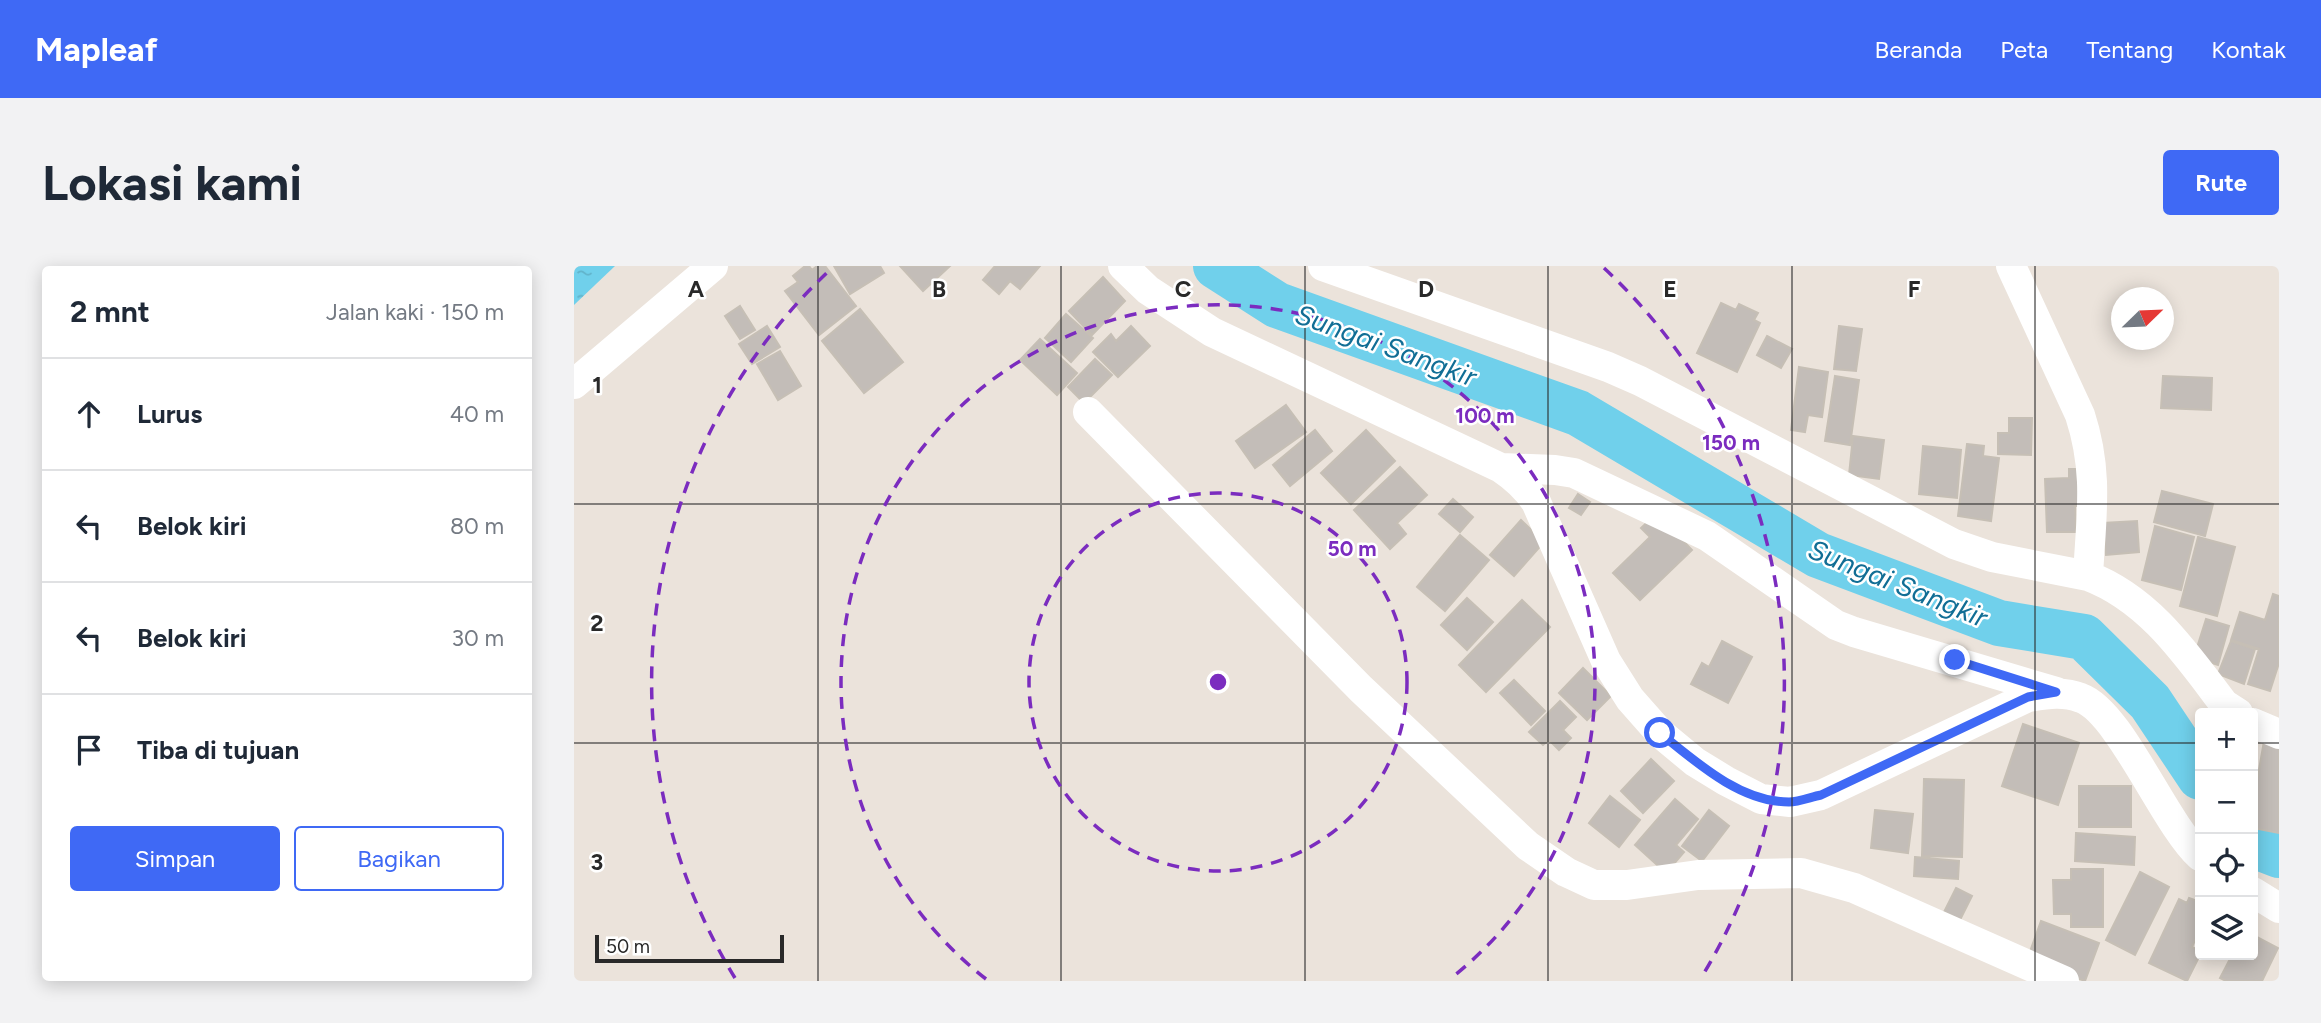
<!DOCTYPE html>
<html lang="id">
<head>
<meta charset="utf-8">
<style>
	body { margin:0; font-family:Figtree,sans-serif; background:#f2f2f3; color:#1f2937 }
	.controls { position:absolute; right:21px; bottom:21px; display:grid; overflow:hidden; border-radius:7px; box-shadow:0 4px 18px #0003 }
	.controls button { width:63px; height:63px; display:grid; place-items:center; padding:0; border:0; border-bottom:2px solid #e0e1e3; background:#fff; color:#1f2937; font:35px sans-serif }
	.compass { position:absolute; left:1537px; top:21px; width:63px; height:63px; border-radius:50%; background:#fff; box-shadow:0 4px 18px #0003; rotate:67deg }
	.scale { position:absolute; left:21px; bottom:18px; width:189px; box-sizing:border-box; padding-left:7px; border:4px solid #292929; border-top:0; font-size:19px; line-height:24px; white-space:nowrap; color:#292929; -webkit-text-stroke:5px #fff; paint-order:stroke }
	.stop { position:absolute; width:21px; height:21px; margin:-16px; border:5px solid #3f69f5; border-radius:50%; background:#fff }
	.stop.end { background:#3f69f5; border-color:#fff; box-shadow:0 2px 7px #0008 }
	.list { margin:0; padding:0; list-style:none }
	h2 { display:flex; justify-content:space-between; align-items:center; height:91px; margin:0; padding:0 28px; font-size:30px }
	h2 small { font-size:23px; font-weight:400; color:#747a83 }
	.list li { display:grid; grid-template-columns:46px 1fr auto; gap:21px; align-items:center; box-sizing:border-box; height:112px; padding:0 28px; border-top:2px solid #e0e1e3 }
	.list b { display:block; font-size:26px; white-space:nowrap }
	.list em { font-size:23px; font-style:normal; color:#747a83 }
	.actions { display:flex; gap:14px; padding:21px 28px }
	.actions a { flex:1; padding:16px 0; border:2px solid #3f69f5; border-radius:7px; text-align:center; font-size:24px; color:#3f69f5 }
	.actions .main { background:#3f69f5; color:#fff }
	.icon { flex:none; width:38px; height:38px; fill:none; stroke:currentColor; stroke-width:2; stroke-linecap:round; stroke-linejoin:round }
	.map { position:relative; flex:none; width:1705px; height:715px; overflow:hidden; border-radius:7px }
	header { display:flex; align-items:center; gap:42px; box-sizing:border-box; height:98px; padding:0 35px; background:#3f69f5; color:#fff }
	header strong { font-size:33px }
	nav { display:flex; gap:38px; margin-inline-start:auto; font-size:24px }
	.intro { display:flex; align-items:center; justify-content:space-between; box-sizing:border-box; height:168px; padding:0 42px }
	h1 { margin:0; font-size:49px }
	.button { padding:18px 32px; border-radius:7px; background:#3f69f5; color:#fff; font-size:24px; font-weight:700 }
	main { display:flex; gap:42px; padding:0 42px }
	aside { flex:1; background:#fff; border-radius:7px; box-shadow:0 4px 18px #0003 }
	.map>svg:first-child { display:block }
	.water { fill:url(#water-ripples) }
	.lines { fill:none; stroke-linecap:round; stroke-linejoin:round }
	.river { stroke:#70d0eb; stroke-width:46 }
	.building { fill:#c3bdb8; stroke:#c6bfb5; stroke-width:2 }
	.minor { stroke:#fff; stroke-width:30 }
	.route { stroke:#3f69f5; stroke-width:9 }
	.grid { fill:none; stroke:#292929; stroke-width:2; stroke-opacity:0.55 }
	.ring { fill:none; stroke:#7b2cbf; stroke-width:3.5; stroke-dasharray:12 9 }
	.labels { text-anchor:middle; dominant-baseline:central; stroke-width:5; stroke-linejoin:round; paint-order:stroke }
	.water-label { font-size:28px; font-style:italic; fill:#116e95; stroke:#fff }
	.grid-label { font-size:23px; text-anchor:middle; font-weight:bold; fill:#292929; stroke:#fff; stroke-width:5; stroke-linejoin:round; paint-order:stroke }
	.centre { fill:#7b2cbf; stroke:#fff; stroke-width:3.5 }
	.ring-label { font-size:21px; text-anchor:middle; font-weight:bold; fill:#7b2cbf; stroke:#fff; stroke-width:5; stroke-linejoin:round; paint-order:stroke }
</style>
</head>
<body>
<header>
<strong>Mapleaf</strong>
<nav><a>Beranda</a><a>Peta</a><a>Tentang</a><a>Kontak</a></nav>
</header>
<div class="intro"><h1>Lokasi kami</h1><a class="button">Rute</a></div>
<main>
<aside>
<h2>2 mnt<small>Jalan kaki · 150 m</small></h2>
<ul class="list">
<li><svg class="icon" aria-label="ahead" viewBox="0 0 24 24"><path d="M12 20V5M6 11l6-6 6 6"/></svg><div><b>Lurus</b></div><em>40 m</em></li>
<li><svg class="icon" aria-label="left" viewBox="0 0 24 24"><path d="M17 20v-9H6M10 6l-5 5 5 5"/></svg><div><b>Belok kiri</b></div><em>80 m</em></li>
<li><svg class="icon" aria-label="left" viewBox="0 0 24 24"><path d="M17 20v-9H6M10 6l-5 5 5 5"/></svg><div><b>Belok kiri</b></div><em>30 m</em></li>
<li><svg class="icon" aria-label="arrive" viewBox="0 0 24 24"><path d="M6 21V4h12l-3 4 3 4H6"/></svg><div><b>Tiba di tujuan</b></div></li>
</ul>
<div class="actions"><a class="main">Simpan</a><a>Bagikan</a></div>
</aside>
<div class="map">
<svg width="1705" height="715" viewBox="0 0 1705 715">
	<defs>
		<pattern id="water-ripples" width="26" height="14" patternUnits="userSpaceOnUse" patternTransform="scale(1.75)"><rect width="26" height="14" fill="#70d0eb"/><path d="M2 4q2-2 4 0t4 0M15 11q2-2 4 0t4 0" fill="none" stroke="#61b3ca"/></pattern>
	</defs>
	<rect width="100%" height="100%" fill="#ebe3db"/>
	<!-- water -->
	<path class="water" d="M0 0H41L0 39Z"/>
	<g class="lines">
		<!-- river -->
		<path class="river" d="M642 0 703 39 1004 147 1244 289 1425 357 1510 371 1576 436 1626 511
			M1679 579 1705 589"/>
	</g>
	<!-- building -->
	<path class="building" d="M231 0H235L238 4 243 0H251L282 40 245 69 211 25 224 16 219 10Z
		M260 0H306L310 7 276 28Z
		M326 0H376L349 25Z
		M421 0H466L446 23 436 15 425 28 409 14Z
		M529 11 551 35 518 69 495 45Z
		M1147 37 1162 44 1165 38 1184 47 1180 54 1186 57 1163 106 1123 87Z
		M166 40 181 64 166 73 151 50Z
		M286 43 329 96 290 127 248 75Z
		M492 48 519 72 497 96 471 72Z
		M193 60 206 81 178 98 165 78Z
		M557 60 576 80 544 111 519 86 537 68 542 75Z
		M1265 60 1288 63 1282 105 1260 103Z
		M1193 70 1218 83 1207 102 1183 89Z
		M466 73 503 107 483 129 446 94Z
		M206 85 227 120 204 134 183 98Z
		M521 93 538 109 510 137 494 121Z
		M1225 101 1254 106 1248 151 1234 149 1231 166 1217 164Z
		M1261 110 1285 114 1276 179 1251 175Z
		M1589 110 1638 112 1637 144 1587 142Z
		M712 139 732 166 681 202 662 175Z
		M1435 152H1458L1457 189 1424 188V167H1435Z
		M741 164 758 185 716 220 699 199Z
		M792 164 821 195 777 238 747 207Z
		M1279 170 1310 174 1305 213 1275 209Z
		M1393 178 1410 180 1409 190 1425 192 1417 255 1384 250Z
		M1349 180 1387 184 1383 232 1345 228Z
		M826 201 853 229 823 257 832 268 816 283 780 244Z
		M1495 203H1509L1510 240H1501L1502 266H1473L1471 213 1495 212Z
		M1588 225 1639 238 1631 270 1580 256Z
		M1004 228 1016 236 1007 249 995 242Z
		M879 233 899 251 886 266 865 248Z
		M1079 251 1091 256 1118 284 1066 334 1039 307 1076 271 1067 262Z
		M947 254 970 276 940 310 916 289Z
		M1563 255 1565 286 1532 289 1529 257Z
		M1581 260 1620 271 1607 324 1568 314Z
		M886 269 915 294 871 345 843 321Z
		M1624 271 1661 281 1643 350 1606 340Z
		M1699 328 1705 330V397L1696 425 1674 418 1685 383 1657 374 1666 346 1691 354Z
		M893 332 919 356 893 384 867 359Z
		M948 334 976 361 912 426 885 399Z
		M1632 353 1655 360 1644 399 1620 391Z
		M1148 375 1178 391 1154 437 1117 418 1128 397 1135 401Z
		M1657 375 1681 383 1670 418 1644 408Z
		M1009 402 1037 430 1013 454 985 427Z
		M940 414 971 445 957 459 926 427Z
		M986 435 1002 451 989 464 997 472 985 484 975 474 969 479 955 466Z
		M1449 458 1505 477 1484 539 1428 520Z
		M1690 475 1705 478V567L1679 562V538Z
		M1077 493 1100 515 1069 547 1047 525Z
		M1350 513 1390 514 1388 591 1348 590Z
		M1505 520H1557V561H1505Z
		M1036 530 1066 554 1045 581 1015 557Z
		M1101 533 1124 553 1102 579 1110 586 1092 607 1061 579Z
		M1135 544 1155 560 1128 595 1108 580Z
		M1301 544 1339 548 1334 587 1297 582Z
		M1502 567 1561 571 1560 599 1501 595Z
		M1341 591 1385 595 1384 613 1340 610Z
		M1497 603H1529V661H1497V648H1480L1479 614H1497Z
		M1566 606 1595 621 1561 689 1532 674Z
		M1382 622 1398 630 1386 654 1370 646Z
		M1615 632 1626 636V663L1618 681 1626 685V689L1613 715 1575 697 1605 633 1613 637Z
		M1467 655 1525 677 1511 715 1453 694Z
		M1679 669 1704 682 1688 715H1652L1646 712 1658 689H1679Z"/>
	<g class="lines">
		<!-- minor -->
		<path class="minor" d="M549 0 574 24 638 66 927 202C942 212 952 221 962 236L1032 395 1056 433 1086 467 1121 496 1152 515 1187 533 1216 536 1247 529 1454 431C1473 428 1489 425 1507 432 1546 446 1590 557 1626 590
			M749 0 1034 101 1066 115 1380 278 1418 291 1514 310C1575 333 1612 388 1650 438L1664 447
			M1437 0 1506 149C1525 207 1517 251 1514 310
			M0 118 139 0
			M514 146 787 423 954 580 992 606 1020 619H1053L1124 609 1227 607 1280 622 1490 715
			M927 202 981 204 1000 207 1133 270 1262 359 1280 366 1482 426
			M1679 457 1705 468
			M1679 626 1705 642"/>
	</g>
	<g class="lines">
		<!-- route -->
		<path class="route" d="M1086 467C1122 496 1166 536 1215 536 1225 536 1237 531 1247 529L1454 431 1482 426 1381 394"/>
	</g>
	<!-- grid -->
	<path class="grid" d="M244 0V715M487 0V715M731 0V715M974 0V715M1218 0V715M1461 0V715M0 238H1705M0 477H1626M1679 477H1705"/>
	<!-- distance rings -->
	<g class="ring">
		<circle cx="644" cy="416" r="189"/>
		<path d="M412 713A377 377 0 1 1 876 713"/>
		<path d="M161 712A566 566 0 0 1 258 2M1030 2A566 566 0 0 1 1127 712"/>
	</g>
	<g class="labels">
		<!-- water labels -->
		<g class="water-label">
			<text transform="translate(812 79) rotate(20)">Sungai Sangkir</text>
			<text transform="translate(1324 317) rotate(22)">Sungai Sangkir</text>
		</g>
	</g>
	<g class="grid-label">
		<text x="122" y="31">A</text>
		<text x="365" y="31">B</text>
		<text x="609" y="31">C</text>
		<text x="852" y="31">D</text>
		<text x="1096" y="31">E</text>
		<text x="1340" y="31">F</text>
		<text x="23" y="127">1</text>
		<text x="23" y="365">2</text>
		<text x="23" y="604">3</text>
	</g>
	<circle cx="644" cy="416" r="10" class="centre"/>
	<g class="ring-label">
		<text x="911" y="157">100 m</text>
		<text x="1157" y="184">150 m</text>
		<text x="778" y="290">50 m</text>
	</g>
</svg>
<div class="controls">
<button>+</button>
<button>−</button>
<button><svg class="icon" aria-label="locate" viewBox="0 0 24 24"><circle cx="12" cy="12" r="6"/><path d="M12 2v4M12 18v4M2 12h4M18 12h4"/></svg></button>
<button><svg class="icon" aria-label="layers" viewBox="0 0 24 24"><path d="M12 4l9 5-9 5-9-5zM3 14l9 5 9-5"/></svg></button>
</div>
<svg class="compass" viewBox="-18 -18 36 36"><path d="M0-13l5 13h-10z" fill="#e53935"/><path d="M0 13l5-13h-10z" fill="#747a83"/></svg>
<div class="scale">50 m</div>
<div class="stop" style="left:1086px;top:467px"></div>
<div class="stop end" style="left:1381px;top:394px"></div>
</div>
</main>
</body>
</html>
